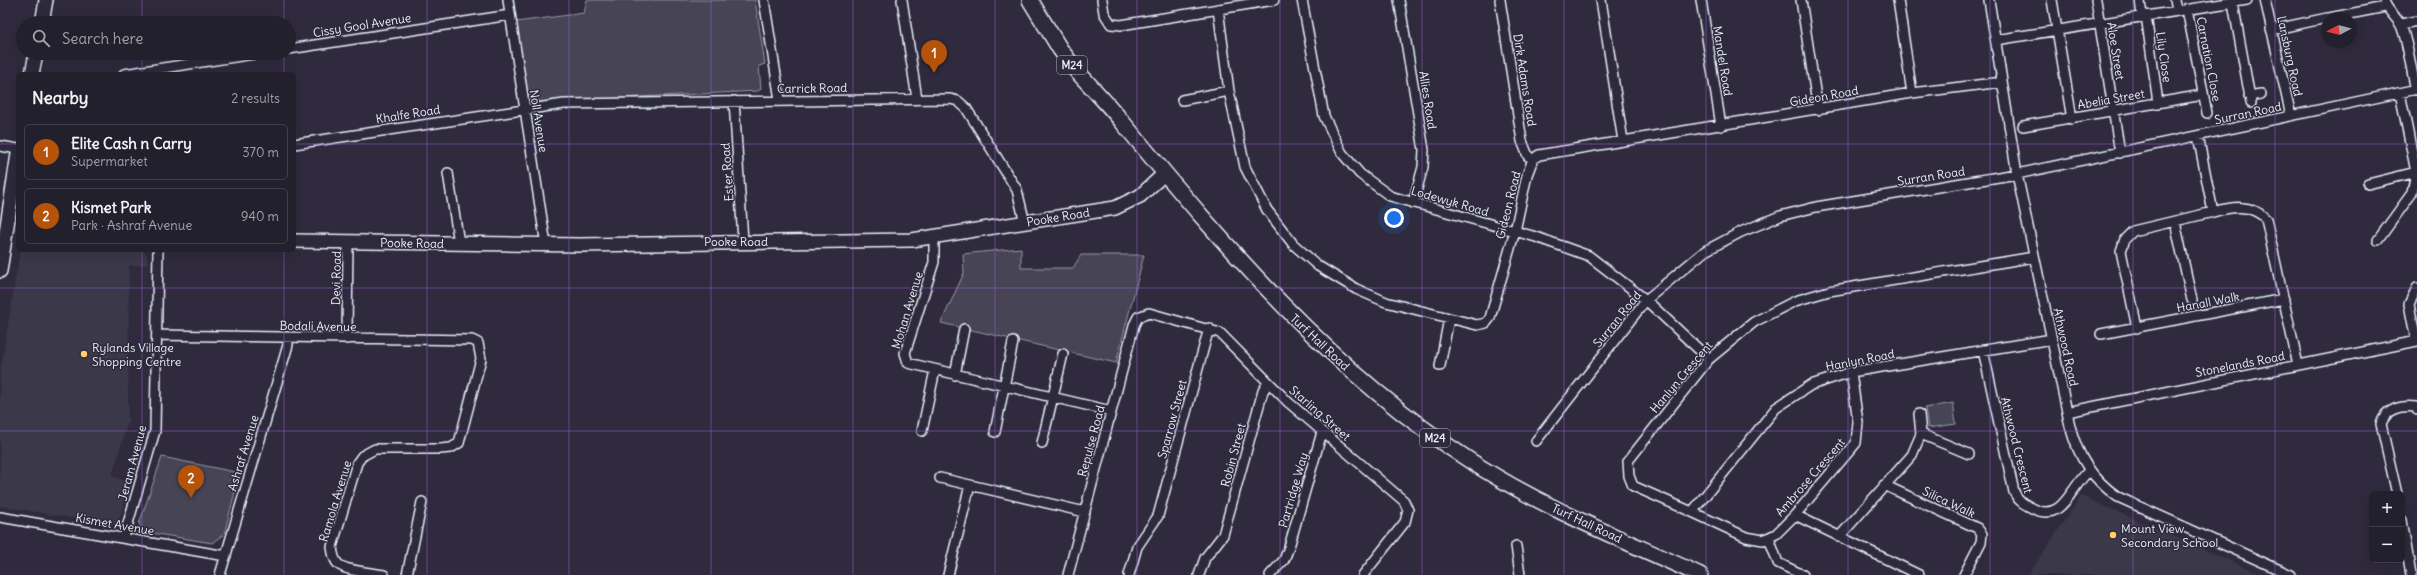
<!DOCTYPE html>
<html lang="en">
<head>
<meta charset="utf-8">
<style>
	body { margin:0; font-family:Delius,sans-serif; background:#2b2836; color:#f1f3f6 }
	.controls { position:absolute; right:12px; bottom:12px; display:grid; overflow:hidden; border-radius:6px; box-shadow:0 4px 16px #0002 }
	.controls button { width:36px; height:36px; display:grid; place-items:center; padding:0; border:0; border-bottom:1px solid #403e4a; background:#23202e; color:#f1f3f6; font:20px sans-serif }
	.compass { position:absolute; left:2321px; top:12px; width:36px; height:36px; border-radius:50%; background:#23202e; box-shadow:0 4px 16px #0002; rotate:263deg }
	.you { position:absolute; left:1394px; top:218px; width:14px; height:14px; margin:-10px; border:3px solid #fff; border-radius:50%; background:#1a73e8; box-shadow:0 0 0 6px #1a73e833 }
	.badge { display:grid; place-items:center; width:26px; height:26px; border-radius:50%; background:#b45309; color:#fff; font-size:13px; font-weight:700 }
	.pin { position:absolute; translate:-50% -33px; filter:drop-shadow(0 1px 2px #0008) }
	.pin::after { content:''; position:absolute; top:21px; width:14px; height:12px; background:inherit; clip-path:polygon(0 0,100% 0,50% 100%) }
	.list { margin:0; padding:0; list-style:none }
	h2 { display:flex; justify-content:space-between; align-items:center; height:52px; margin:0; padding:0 16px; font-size:17px }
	h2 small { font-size:13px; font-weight:400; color:#a3a3aa }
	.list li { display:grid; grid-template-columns:26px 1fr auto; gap:12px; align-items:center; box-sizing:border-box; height:56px; margin:0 8px 8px; padding:0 8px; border:1px solid #403e4a; border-radius:6px }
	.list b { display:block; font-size:15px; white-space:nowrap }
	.list p { margin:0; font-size:13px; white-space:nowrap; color:#a3a3aa }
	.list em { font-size:13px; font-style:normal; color:#a3a3aa }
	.icon { flex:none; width:22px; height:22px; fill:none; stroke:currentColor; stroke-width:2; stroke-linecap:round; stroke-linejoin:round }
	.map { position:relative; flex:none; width:2417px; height:575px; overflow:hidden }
	.search { position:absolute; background:#23202e; box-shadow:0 4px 16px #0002; left:16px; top:16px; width:280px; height:44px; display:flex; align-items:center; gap:10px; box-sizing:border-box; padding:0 14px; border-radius:22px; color:#a3a3aa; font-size:15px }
	.panel { position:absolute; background:#23202e; box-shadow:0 4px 16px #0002; left:16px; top:72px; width:280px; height:180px; border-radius:6px }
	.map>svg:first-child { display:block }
	.built { fill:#3b3749 }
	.green { fill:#464455; stroke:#979aa6 }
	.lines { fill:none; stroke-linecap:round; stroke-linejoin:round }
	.street-casing { stroke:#e8f1f8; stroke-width:12 }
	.secondary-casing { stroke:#e8f1f8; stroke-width:16 }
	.primary-casing { stroke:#e8f1f8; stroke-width:18 }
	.street { stroke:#2f2a3d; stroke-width:9 }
	.secondary { stroke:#2f2a3d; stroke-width:13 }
	.primary { stroke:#2f2a3d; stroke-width:15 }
	.grid { fill:none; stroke:#965dcd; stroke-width:1; stroke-opacity:0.55 }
	.poi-dot { fill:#ffd166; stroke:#2f2a3d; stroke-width:1.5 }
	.labels { text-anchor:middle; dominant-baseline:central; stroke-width:3; stroke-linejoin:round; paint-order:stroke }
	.shield { fill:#2f2a3d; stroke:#b0b5c0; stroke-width:1 }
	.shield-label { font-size:11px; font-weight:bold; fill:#e8f1f8 }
	.street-label { font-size:12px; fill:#e8f1f8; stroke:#2f2a3d }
	.poi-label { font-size:12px; fill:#e8f1f8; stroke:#2f2a3d; text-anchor:start }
</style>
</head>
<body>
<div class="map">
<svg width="2417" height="575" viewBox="0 0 2417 575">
	<rect width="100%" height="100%" fill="#2f2a3d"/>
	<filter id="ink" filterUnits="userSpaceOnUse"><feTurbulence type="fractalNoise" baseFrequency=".025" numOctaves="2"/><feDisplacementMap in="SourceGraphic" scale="8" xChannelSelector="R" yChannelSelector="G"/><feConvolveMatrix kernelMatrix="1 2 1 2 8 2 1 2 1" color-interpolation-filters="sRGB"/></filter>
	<g filter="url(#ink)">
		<!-- built -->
		<path class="built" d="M20 250H141L147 254 148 265 129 266 128 422 112 476 131 483 118 522 114 525 0 506V374Z
			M2081 496 2263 575H2028Z"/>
		<!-- green -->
		<path class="green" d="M587 0H755L765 64 759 66 761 89 758 91 541 102 527 93 516 22 584 13Z
			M1021 248V268H1073L1081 255H1144L1116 363 941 323 964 273 963 254Z
			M1953 403 1956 424 1928 428 1925 408Z
			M162 457 240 473 224 534 212 543 145 532 139 524Z"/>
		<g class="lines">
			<defs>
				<path id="street" d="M508 0 546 245
					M764 0 780 100
					M902 0 917 99
					M1102 0 1104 13 1111 24 1121 25 1274 0
					M1302 0 1324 116 1342 153 1360 174 1390 196 1536 237 1589 256 1646 300 1709 359
					M1399 0 1424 150 1423 167 1413 203
					M1500 0 1522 141 1528 156 1533 159
					M1601 0 1623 141
					M1701 0 1721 126
					M1801 0 1818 110
					M1898 0 1912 93
					M1989 0 2017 174 2070 426C2078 457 2092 479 2118 497L2291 575
					M2052 0 2072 119
					M2096 0 2120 153
					M2140 0 2142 16
					M2175 0 2177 11
					M2265 0 2291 116
					M2384 0C2386 11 2398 17 2402 28 2409 48 2411 70 2416 90
					M2233 3 2251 103
					M1218 9 1229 91 1245 167 1267 210 1293 244 1318 266 1356 289 1386 302 1477 325 1486 323 1490 318 1515 231 1527 175 1533 159 1539 155 1912 93 2002 82
					M2187 9 2207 113
					M2146 15 2158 103
					M2329 18 2385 7
					M2401 24 2417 21
					M2271 30 2327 18
					M1996 40 2247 0
					M289 49 510 15
					M124 74 261 53
					M2249 96 2261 94
					M1182 100 1229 91
					M734 101 743 241
					M2023 126 2203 95
					M2198 136 2213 212C2231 207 2251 203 2266 219L2298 365
					M294 144 564 104 950 99 958 101 966 108 1017 190 1025 223
					M0 146 18 149
					M448 173 459 243
					M2368 184 2416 172 2400 93
					M2175 222 2192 300
					M934 238V262L905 353 908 363 1111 411
					M2378 240 2412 193 2416 172
					M2137 328 2121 251 2125 239 2133 231 2213 212
					M2101 334 2284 299
					M157 335 472 340 478 343 481 359 459 443 451 448 440 449H375L362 456 357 463 332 547C333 553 333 559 338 564 345 571 374 573 384 575
					M347 339 348 242
					M2416 341 2409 304 2417 288
					M1983 350 2014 492C2019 502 2024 504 2034 509 2063 523 2071 486 2089 471
					M1440 366 1449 318
					M1851 372 1858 422 1856 443 1795 515 1776 534 1763 540 1746 537 1692 512 1776 408 1811 385 1851 372 2052 339
					M955 375 964 329
					M2067 412 2417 341
					M922 431 935 370
					M995 432 1013 342
					M1921 434 1969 454
					M1536 441 1646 300 1705 251 1741 232 1780 216 1816 207 2017 174 2417 89
					M1042 443 1063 354
					M940 478 970 485
					M1884 485 1977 528 1982 534 1981 542 1964 575
					M2397 494 2381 424C2386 409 2401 405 2416 407L2417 410
					M1692 512 1633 486 1629 476 1628 461 1709 359 1754 322 1795 301 1829 291 2034 257
					M1795 515 1919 575
					M0 517 226 556
					M2402 520 2411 575
					M124 537 155 431 158 250
					M1839 537 1912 455 1921 434 1919 414
					M1769 538 1778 563 1803 575
					M1516 546 1520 575
					M220 575 288 345V338
					M407 575 422 502
					M948 575 970 485 1085 512
					M1068 575 1134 325 1138 317 1149 313 1220 333 1288 402 1404 501 1408 510 1405 522 1363 575
					M1129 575 1137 547 1158 516 1209 328
					M1199 575 1205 558 1223 535 1263 391 1268 383
					M1270 575 1284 560 1289 547 1322 432"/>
				<path id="secondary" d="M42 23 46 0
					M32 74 36 53
					M294 241 580 245 912 240 1115 208 1140 196 1164 174
					M0 271 18 154"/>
				<path id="primary" d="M1030 0 1060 49 1075 69C1091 87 1109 105 1124 124 1227 249 1332 372 1469 460 1541 507 1622 539 1700 575"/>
			</defs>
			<!-- street casing -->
			<use href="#street" class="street-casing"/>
			<!-- secondary casing -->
			<use href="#secondary" class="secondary-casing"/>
			<!-- primary casing -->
			<use href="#primary" class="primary-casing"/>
			<!-- street -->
			<use href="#street" class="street"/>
			<!-- secondary -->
			<use href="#secondary" class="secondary"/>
			<!-- primary -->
			<use href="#primary" class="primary"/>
		</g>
	</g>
	<!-- grid -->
	<path class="grid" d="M142 0V23M284 0V23M427 0V575M569 0V575M711 0V575M853 0V575M995 0V575M1137 0V575M1280 0V575M1422 0V575M1564 0V575M1706 0V575M1848 0V575M1990 0V575M2133 0V575M2275 0V575M142 53V74M284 53V74M0 144H18M294 144H2417M142 250V575M284 250V575M0 288H2417M0 431H2417"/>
	<!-- markers -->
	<g class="poi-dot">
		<circle cx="84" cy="354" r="4"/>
		<circle cx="2113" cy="535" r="4"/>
	</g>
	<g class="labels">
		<!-- shield labels -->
		<g class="shield">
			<rect x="1057" y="56" width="30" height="18" rx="3"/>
			<rect x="1420" y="429" width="30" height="18" rx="3"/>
		</g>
		<g class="shield-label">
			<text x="1072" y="65">M24</text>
			<text x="1435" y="438">M24</text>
		</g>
		<!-- street labels -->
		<g class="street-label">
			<text transform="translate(362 25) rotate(-9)">Cissy Gool Avenue</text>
			<text transform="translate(2116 51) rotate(81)">Aloe Street</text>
			<text transform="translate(2290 56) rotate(78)">Lansburg Road</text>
			<text transform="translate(2164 57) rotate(82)">Lily Close</text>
			<text transform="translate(2209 59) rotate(79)">Carnation Close</text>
			<text transform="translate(1723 61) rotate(81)">Mandel Road</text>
			<text transform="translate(1525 80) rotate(81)">Dirk Adams Road</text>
			<text transform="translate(812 88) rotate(-1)">Carrick Road</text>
			<text transform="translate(1824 96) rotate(-10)">Gideon Road</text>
			<text transform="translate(2111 99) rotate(-10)">Abelia Street</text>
			<text transform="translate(1428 100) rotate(81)">Allies Road</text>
			<text transform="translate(2248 113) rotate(-12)">Surran Road</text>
			<text transform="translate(408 114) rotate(-9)">Khalfe Road</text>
			<text transform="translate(539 121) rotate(81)">Noll Avenue</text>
			<text transform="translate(727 172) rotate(-94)">Ester Road</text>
			<text transform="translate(1931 176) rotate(-9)">Surran Road</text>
			<text transform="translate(1450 201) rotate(16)">Lodewyk Road</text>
			<text transform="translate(1508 205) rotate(-76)">Gideon Road</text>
			<text transform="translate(1058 217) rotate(-9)">Pooke Road</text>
			<text x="736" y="241">Pooke Road</text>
			<text transform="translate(412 243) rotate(1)">Pooke Road</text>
			<text transform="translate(336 278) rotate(-89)">Devi Road</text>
			<text transform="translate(2208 302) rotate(-11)">Hanall Walk</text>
			<text transform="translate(907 310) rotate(-73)">Mohan Avenue</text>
			<text transform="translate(1617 319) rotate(-51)">Surran Road</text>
			<text transform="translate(318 326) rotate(1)">Bodali Avenue</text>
			<text transform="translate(1320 342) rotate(43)">Turf Hall Road</text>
			<text transform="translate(2066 347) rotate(78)">Athwood Road</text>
			<text transform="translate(1860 360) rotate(-11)">Hanlyn Road</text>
			<text transform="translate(2240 364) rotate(-11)">Stonelands Road</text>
			<text transform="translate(1681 377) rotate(-50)">Hanlyn Crescent</text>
			<text transform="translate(1320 413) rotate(41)">Starling Street</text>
			<text transform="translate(1172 419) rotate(-75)">Sparrow Street</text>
			<text transform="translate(1091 441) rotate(-75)">Repulse Road</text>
			<text transform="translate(2017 445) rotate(76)">Athwood Crescent</text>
			<text transform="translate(243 453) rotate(-73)">Ashraf Avenue</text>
			<text transform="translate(1233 455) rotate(-75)">Robin Street</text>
			<text transform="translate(132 463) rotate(-75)">Jeram Avenue</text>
			<text transform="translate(1810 477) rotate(-49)">Ambrose Crescent</text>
			<text transform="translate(1293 490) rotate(-74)">Partridge Way</text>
			<text transform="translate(335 501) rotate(-73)">Ramola Avenue</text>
			<text transform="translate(1949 502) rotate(25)">Silica Walk</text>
			<text transform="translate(1587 523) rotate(25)">Turf Hall Road</text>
			<text transform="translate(115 524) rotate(10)">Kismet Avenue</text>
		</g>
		<!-- poi labels -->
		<g class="poi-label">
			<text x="92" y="347">Rylands Village<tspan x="92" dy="14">Shopping Centre</tspan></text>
			<text x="2121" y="528">Mount View<tspan x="2121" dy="14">Secondary School</tspan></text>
		</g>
	</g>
</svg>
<div class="controls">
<button>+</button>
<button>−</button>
</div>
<svg class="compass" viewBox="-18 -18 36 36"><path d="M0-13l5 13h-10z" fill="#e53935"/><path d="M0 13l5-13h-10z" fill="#a3a3aa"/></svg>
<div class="you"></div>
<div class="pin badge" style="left:934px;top:73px">1</div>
<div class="pin badge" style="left:191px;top:498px">2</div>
<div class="search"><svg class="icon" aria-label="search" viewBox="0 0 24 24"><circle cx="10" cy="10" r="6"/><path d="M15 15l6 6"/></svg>Search here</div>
<section class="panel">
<h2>Nearby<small>2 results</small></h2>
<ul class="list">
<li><span class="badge">1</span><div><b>Elite Cash n Carry</b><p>Supermarket</p></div><em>370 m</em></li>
<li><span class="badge">2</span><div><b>Kismet Park</b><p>Park · Ashraf Avenue</p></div><em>940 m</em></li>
</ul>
</section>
</div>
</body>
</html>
